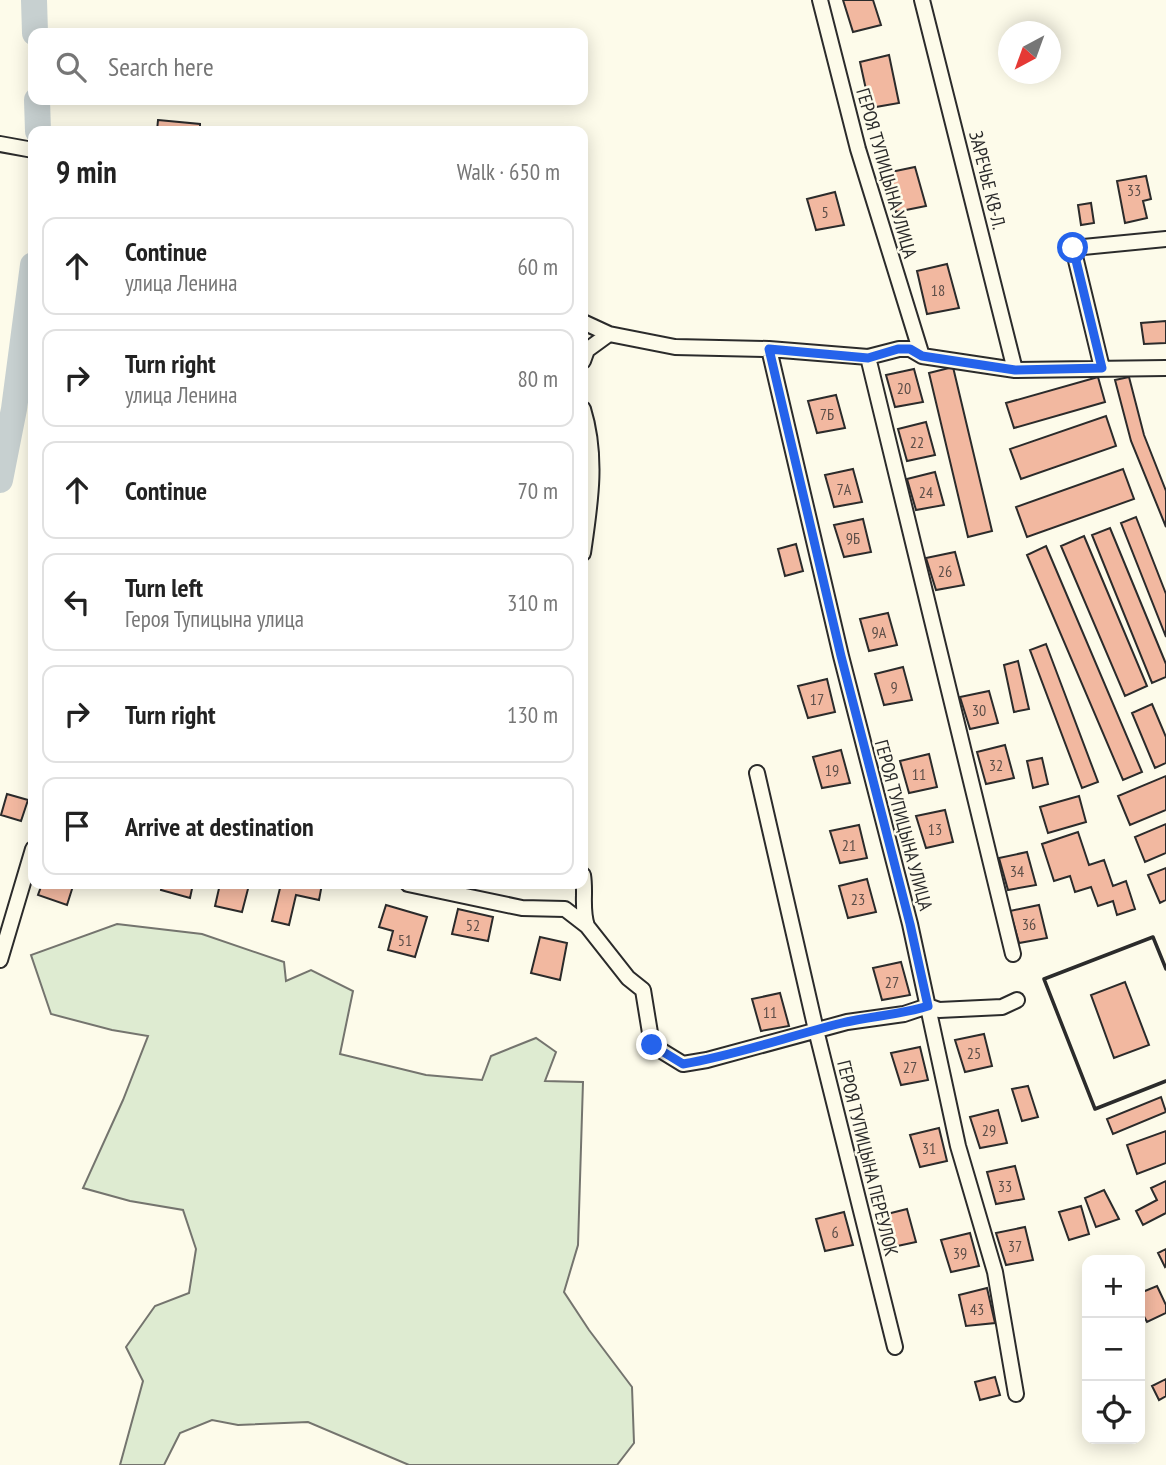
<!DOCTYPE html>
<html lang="en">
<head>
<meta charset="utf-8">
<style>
	body { margin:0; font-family:"PT Sans Narrow",sans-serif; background:#f6f6f6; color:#222 }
	.controls { position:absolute; right:21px; bottom:21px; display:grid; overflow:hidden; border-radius:14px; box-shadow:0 4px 18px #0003 }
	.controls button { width:63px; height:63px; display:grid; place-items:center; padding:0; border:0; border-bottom:2px solid #e0e0e0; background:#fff; color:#222; font:35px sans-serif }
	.compass { position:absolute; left:998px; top:21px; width:63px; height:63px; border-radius:50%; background:#fff; box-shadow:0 4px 18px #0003; rotate:221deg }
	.stop { position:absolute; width:21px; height:21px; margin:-16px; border:5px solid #2563eb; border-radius:50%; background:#fff }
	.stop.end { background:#2563eb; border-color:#fff; box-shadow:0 2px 7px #0008 }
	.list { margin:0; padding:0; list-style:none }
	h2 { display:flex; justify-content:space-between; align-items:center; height:91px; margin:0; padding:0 28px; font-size:30px }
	h2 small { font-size:23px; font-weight:400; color:#767676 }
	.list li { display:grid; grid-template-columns:46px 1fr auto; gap:21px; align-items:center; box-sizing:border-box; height:98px; margin:0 14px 14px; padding:0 14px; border:2px solid #e0e0e0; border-radius:14px }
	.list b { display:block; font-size:26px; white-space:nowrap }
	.list p { margin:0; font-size:23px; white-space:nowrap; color:#767676 }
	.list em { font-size:23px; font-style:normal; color:#767676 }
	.icon { flex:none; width:38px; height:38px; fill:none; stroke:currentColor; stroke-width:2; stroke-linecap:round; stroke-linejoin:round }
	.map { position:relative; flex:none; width:1166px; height:1465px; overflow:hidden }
	.search { position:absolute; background:#fff; box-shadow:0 4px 18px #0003; left:28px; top:28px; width:560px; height:77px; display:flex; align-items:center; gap:18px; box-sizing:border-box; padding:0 24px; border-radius:14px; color:#767676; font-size:26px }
	.panel { position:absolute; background:#fff; box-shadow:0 4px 18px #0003; left:28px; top:126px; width:560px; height:763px; border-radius:14px }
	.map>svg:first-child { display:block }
	.green { fill:#deebd1; stroke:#74746e; stroke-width:2 }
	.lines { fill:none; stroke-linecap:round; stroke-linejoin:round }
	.river { stroke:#c7d0d0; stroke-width:26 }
	.building { fill:#f2b8a0; stroke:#2b2b2b; stroke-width:2 }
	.minor-casing { stroke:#2b2b2b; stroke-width:18 }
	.minor { stroke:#fdfbea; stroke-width:14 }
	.wall { stroke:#2b2b2b; stroke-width:3.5 }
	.route { stroke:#2563eb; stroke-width:9 }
	.labels { text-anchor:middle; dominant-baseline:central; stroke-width:5; stroke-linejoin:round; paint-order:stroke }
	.number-label { font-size:16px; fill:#5d4e48 }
	.street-label { font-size:19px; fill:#2b2b2b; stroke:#fdfbea }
</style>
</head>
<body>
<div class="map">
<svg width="1166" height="1465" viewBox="0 0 1166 1465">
	<rect width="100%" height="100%" fill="#fdfbea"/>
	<!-- green -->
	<path class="green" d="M117 924 202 934 284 962 286 981 311 970 353 991 340 1054 426 1075 482 1080 491 1056 536 1038 556 1052 545 1081 583 1082 578 1245 564 1292 589 1330 632 1387 634 1443 617 1465H409L308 1422 238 1425 212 1420 180 1433 164 1465H120L143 1381 126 1347 155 1306 189 1293 196 1249 183 1210 130 1201 83 1188 123 1100 148 1036 112 1030 51 1014 31 955Z"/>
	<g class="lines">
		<!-- river -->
		<path class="river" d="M34 0 35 33
			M37 100 38 131
			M0 480 14 409 33 265"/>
	</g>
	<!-- building -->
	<path class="building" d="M843 0H873L881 25 853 32Z
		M889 55 899 103 870 108 860 62Z
		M158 120 200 124V131H157Z
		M915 167 926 206 896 212 886 173Z
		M1146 176 1151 199 1143 201 1147 218 1125 223 1117 181Z
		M835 192 844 225 816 230 807 199Z
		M1091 203 1094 223 1081 225 1078 205Z
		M947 264 959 308 927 314 917 271Z
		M1166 321V343L1144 344 1141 323Z
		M953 367 992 531 968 537 929 373Z
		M914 369 923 402 895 407 886 375Z
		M1098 377 1105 402 1014 428 1006 403Z
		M1129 377 1144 435 1166 491V527L1131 441 1115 380Z
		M836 395 845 428 817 433 808 401Z
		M1106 416 1116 446 1021 479 1010 449Z
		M926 422 935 455 907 461 898 429Z
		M853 469 862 502 834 507 825 475Z
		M1123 469 1134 499 1027 537 1016 507Z
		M935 472 944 505 916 510 907 479Z
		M1136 517 1166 594V637L1121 523Z
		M863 519 871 552 844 557 834 525Z
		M1110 528 1166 664V677L1152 683 1092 535Z
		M1084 536 1147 686 1125 696 1061 546Z
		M796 544 803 571 785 576 778 549Z
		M1046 546 1142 772 1123 780 1027 555Z
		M955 552 964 585 936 590 926 558Z
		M888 613 897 645 869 651 860 619Z
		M1046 644 1098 782 1082 788 1030 650Z
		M1018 661 1029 709 1014 712 1004 665Z
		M903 667 912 700 884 705 875 674Z
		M827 679 835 712 808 718 798 686Z
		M989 691 998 723 970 729 960 697Z
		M1152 704 1166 737V763L1155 768 1132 713Z
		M1005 745 1014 778 986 784 977 752Z
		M841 750 850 783 822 788 813 757Z
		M929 754 937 787 909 793 900 761Z
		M1042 758 1048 784 1033 788 1027 761Z
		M1166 776V810L1130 825 1118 796Z
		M7 794 28 800 21 821 1 815Z
		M1079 796 1086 822 1048 833 1040 807Z
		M945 810 953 842 926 848 916 816Z
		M1166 824V853L1145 862 1135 837Z
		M859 825 867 858 840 863 830 831Z
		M1078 832 1089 865 1104 860 1113 886 1126 881 1135 909 1117 915 1113 901 1098 906 1091 887 1075 892 1070 876 1054 881 1042 844Z
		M1027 852 1036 885 1008 890 999 858Z
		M1166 868V900L1160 903 1148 875Z
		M867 879 876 912 848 918 839 886Z
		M42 884H66L73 886 67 905 38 895Z
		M162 884H193L190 898 161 890Z
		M220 884 249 885 242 912 215 906Z
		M281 884H322L319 900 296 895 289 925 272 921Z
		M386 905 427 917 415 957 388 950 393 931 379 927Z
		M1039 905 1047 938 1019 943 1010 911Z
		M458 909 493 917 488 941 452 934Z
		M540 937 567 943 560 980 531 973Z
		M901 962 910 995 882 1000 873 968Z
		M1125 982 1149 1045 1114 1058 1091 995Z
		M780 993 789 1026 761 1031 752 999Z
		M984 1034 992 1066 965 1072 955 1040Z
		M920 1047 928 1080 901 1085 891 1053Z
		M1028 1086 1038 1117 1022 1121 1012 1089Z
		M1161 1097 1166 1112 1113 1134 1107 1119Z
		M998 1110 1007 1143 980 1148 970 1117Z
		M939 1128 947 1161 920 1167 910 1135Z
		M1166 1131V1163L1137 1174 1127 1145Z
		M1015 1166 1024 1199 996 1204 987 1172Z
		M1166 1181V1213L1143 1225 1136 1211 1157 1200 1151 1188Z
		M1104 1190 1119 1219 1096 1227 1085 1198Z
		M1081 1206 1089 1234 1069 1240 1059 1212Z
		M907 1209 916 1242 888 1248 879 1216Z
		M844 1212 853 1245 825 1251 816 1219Z
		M1025 1227 1033 1260 1006 1265 996 1233Z
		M970 1233 979 1266 951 1272 941 1240Z
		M1166 1249V1266L1165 1267 1158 1253Z
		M1157 1286 1166 1305V1313L1147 1322 1140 1309V1293Z
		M987 1288 995 1323 966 1326 959 1295Z
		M995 1377 1000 1395 980 1400 975 1382Z
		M1166 1379V1396L1159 1400 1152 1386Z"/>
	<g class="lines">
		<defs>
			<path id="minor" d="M820 0 858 149 922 356
				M922 0 1015 370
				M0 144 33 150
				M583 322 609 334 675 347 769 349 868 357 899 349H910L922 356 1015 370 1166 368
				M769 349 841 656 910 924 958 1146 995 1272 1016 1394
				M868 357 1013 954
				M583 361 587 350 609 334
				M1102 368 1073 248 1166 239
				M583 409C598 457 590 505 583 553
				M757 773 816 1030 895 1347
				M583 875C586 892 581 909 587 926L628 978 643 990 652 1045 683 1064 707 1060 847 1022 904 1014 928 1006 939 1010 1002 1007 1017 1000
				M408 884 522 908 565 909 587 926
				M0 960 33 849"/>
		</defs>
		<!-- minor casing -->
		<use href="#minor" class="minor-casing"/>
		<!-- minor -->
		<use href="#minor" class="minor"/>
		<!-- wall -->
		<path class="wall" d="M1166 969 1153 937 1044 979 1095 1109 1166 1081"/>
	</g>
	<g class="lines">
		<!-- route -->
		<path class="route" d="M652 1045 683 1064C737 1055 789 1036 842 1023 871 1016 900 1015 928 1006L910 924 841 656 769 349 868 358 898 349H910L922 356 1015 370 1102 368 1073 248"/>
	</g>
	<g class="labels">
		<!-- number labels -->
		<g class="number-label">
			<text x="1134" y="190">33</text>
			<text x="825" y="212">5</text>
			<text x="938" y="290">18</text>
			<text x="904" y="388">20</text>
			<text x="827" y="414">7Б</text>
			<text x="917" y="442">22</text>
			<text x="844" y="489">7А</text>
			<text x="926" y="492">24</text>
			<text x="853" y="538">9Б</text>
			<text x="945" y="571">26</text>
			<text x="879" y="632">9А</text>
			<text x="894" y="687">9</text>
			<text x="817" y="699">17</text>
			<text x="979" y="710">30</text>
			<text x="996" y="765">32</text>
			<text x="832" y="770">19</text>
			<text x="919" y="774">11</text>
			<text x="935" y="829">13</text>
			<text x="849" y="845">21</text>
			<text x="1017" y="871">34</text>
			<text x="858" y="899">23</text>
			<text x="1029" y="924">36</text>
			<text x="473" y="925">52</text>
			<text x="405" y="940">51</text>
			<text x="892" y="982">27</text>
			<text x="770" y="1012">11</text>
			<text x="974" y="1053">25</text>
			<text x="910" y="1067">27</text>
			<text x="989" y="1130">29</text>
			<text x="929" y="1148">31</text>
			<text x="1005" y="1186">33</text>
			<text x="835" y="1232">6</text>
			<text x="1015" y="1246">37</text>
			<text x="960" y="1253">39</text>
			<text x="977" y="1309">43</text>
		</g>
		<!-- street labels -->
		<g class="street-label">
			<text transform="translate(887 173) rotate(74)">ГЕРОЯ ТУПИЦЫНА УЛИЦА</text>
			<text transform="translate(988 180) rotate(76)">ЗАРЕЧЬЕ КВ-Л.</text>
			<text transform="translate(904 825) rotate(75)">ГЕРОЯ ТУПИЦЫНА УЛИЦА</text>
			<text transform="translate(868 1158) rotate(76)">ГЕРОЯ ТУПИЦЫНА ПЕРЕУЛОК</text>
		</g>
	</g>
</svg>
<div class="controls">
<button>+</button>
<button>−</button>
<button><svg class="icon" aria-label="locate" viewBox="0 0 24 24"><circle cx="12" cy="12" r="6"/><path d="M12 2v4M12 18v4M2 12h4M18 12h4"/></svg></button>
</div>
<svg class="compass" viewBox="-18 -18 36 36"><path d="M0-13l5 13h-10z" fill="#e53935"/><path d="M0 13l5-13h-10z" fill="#767676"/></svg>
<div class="stop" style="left:1073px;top:248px"></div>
<div class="stop end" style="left:652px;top:1045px"></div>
<div class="search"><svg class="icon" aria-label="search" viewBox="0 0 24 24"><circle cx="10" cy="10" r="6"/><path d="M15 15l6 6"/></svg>Search here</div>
<section class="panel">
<h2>9 min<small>Walk · 650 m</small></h2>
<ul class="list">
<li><svg class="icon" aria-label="ahead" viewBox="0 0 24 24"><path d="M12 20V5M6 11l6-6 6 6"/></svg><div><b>Continue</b><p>улица Ленина</p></div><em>60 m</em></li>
<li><svg class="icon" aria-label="right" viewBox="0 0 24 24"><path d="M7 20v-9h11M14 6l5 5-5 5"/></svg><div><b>Turn right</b><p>улица Ленина</p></div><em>80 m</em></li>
<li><svg class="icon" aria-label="ahead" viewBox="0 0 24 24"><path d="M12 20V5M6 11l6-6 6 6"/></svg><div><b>Continue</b></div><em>70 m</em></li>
<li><svg class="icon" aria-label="left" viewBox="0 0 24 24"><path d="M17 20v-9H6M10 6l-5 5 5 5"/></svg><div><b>Turn left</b><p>Героя Тупицына улица</p></div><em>310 m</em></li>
<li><svg class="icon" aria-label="right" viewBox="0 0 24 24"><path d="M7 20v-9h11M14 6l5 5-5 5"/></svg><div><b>Turn right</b></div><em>130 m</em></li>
<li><svg class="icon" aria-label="arrive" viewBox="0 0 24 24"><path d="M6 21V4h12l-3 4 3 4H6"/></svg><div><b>Arrive at destination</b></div></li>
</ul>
</section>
</div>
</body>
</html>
